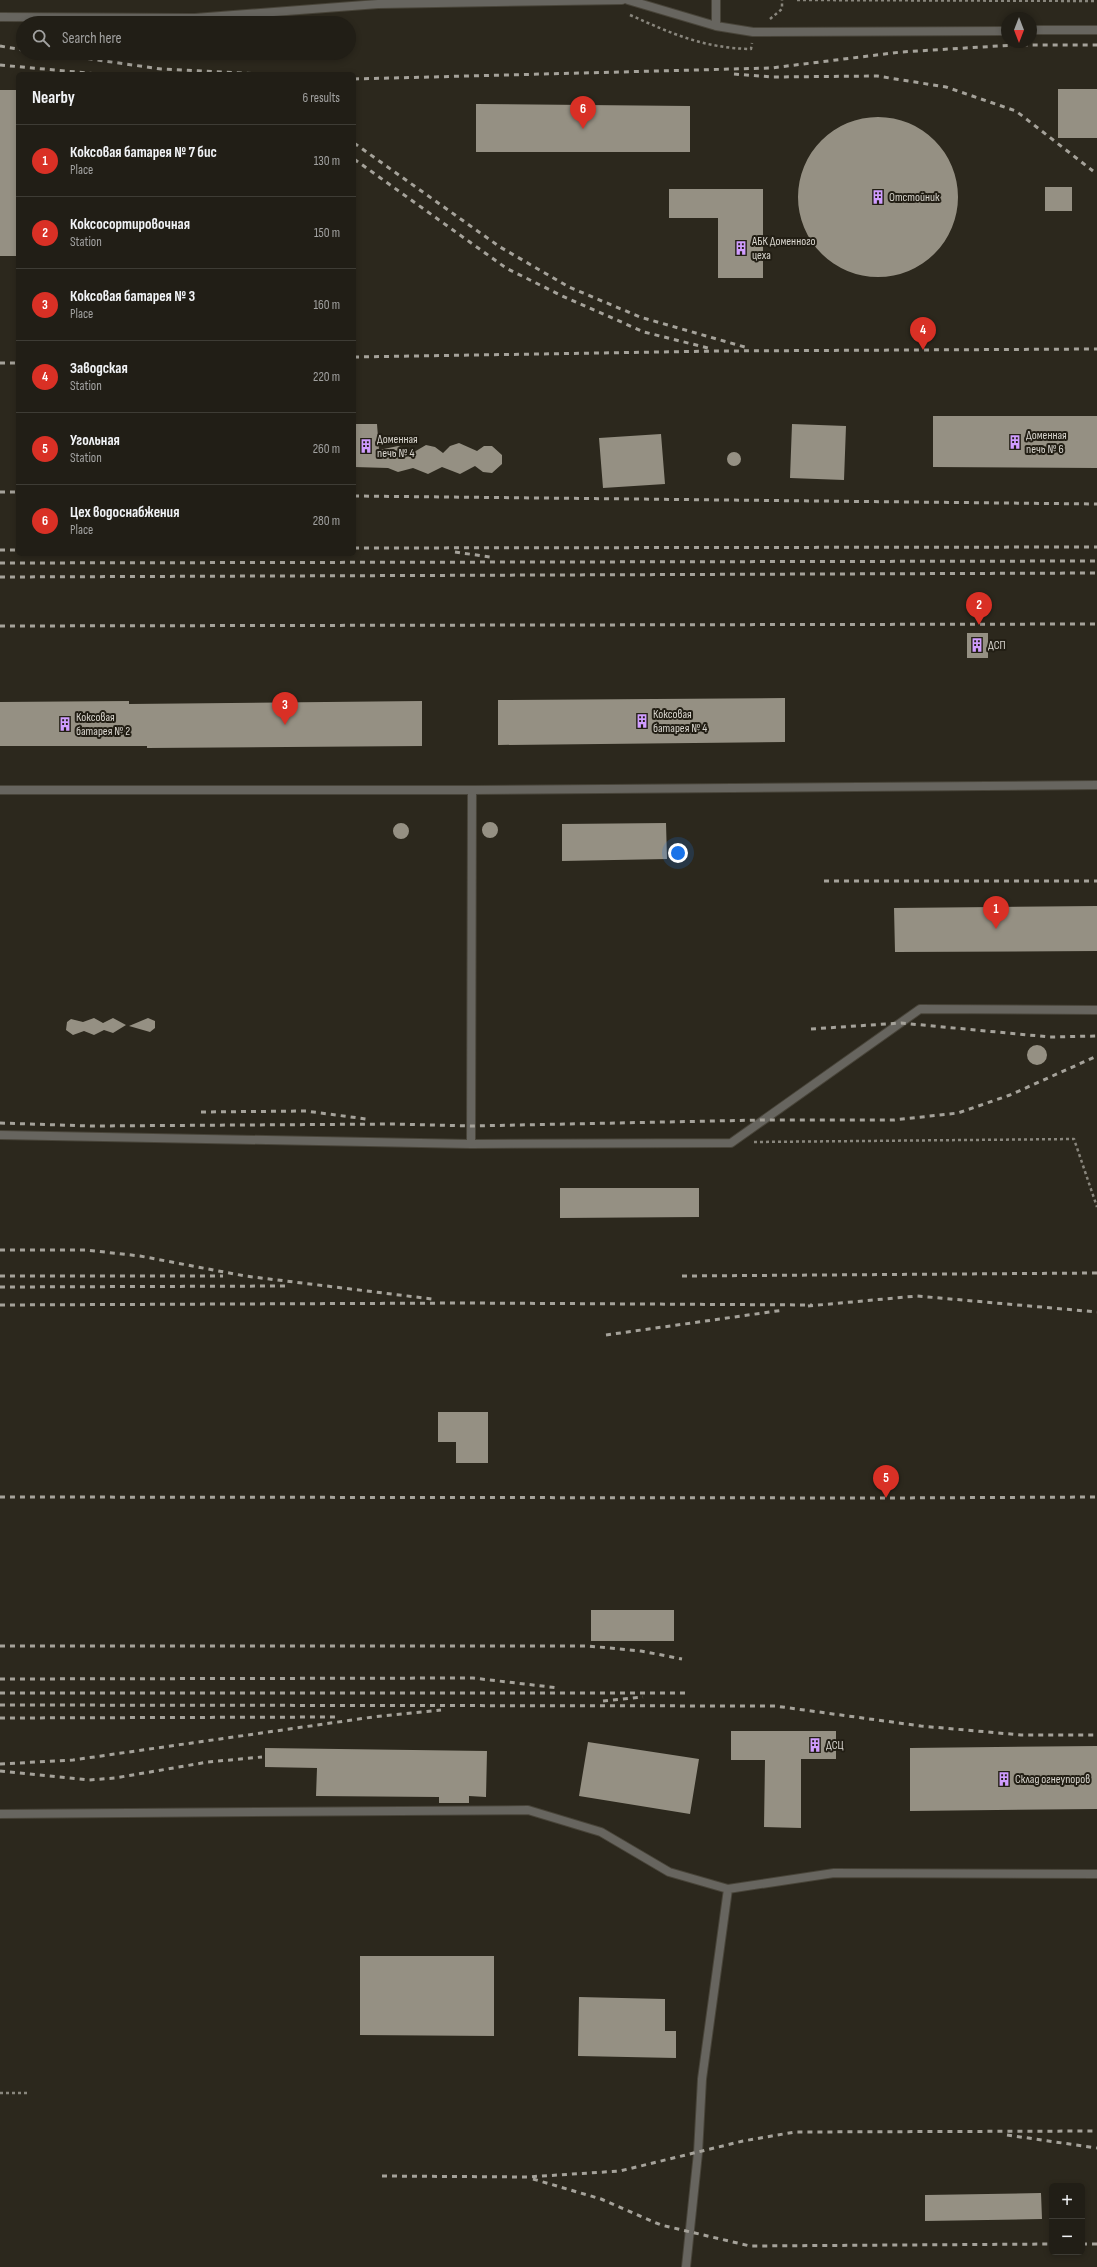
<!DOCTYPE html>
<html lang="en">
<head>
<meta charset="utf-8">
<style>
	body { margin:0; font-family:"Sofia Sans Condensed",sans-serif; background:#2d2b23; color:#f1f3f6 }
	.controls { position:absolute; right:12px; bottom:12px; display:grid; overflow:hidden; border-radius:6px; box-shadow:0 2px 6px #0003 }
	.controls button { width:36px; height:36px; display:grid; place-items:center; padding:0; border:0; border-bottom:1px solid #3e3c35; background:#211e16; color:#f1f3f6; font:20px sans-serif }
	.compass { position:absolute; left:1001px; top:12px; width:36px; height:36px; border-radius:50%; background:#211e16; box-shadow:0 2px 6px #0003; rotate:180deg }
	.you { position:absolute; left:678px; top:853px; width:14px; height:14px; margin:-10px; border:3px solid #fff; border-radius:50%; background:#1a73e8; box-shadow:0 0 0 6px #1a73e833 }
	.badge { display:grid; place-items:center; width:26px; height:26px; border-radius:50%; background:#d93025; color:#fff; font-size:13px; font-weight:700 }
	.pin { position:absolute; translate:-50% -33px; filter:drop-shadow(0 1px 2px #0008) }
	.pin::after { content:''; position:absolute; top:21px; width:14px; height:12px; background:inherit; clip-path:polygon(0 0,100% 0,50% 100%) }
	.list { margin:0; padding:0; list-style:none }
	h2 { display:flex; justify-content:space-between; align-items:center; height:52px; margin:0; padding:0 16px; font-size:17px }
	h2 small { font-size:13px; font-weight:400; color:#a2a2a1 }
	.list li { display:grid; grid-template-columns:26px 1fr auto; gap:12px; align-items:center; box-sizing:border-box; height:72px; padding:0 16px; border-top:1px solid #3e3c35 }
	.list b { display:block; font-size:15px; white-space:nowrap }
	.list p { margin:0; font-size:13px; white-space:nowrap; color:#a2a2a1 }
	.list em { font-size:13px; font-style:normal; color:#a2a2a1 }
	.icon { flex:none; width:22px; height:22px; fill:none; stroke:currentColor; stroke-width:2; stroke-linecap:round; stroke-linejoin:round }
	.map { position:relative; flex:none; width:1097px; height:2267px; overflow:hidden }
	.search { position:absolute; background:#211e16; box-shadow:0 2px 6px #0003; left:16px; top:16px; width:340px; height:44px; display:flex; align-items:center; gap:10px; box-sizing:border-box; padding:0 14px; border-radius:22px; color:#a2a2a1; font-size:15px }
	.panel { position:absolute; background:#211e16; box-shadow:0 2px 6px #0003; left:16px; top:72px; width:340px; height:484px; border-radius:6px }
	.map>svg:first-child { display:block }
	.building { fill:#959083 }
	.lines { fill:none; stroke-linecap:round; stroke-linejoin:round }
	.service-casing { stroke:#484439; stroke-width:10 }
	.path { stroke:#89867d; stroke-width:2.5; stroke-dasharray:3 3; stroke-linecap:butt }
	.service { stroke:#67655f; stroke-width:8 }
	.rail { stroke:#a5a29a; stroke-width:3; stroke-dasharray:5 5; stroke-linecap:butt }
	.labels { text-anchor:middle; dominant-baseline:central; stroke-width:4; stroke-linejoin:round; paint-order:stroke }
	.poi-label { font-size:12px; fill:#d8d5ce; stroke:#221e14; text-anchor:start }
</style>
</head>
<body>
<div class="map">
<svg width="1097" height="2267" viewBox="0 0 1097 2267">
	<rect width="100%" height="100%" fill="#2c281d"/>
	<!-- building -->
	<path class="building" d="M1058 89H1097V138H1058Z
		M0 90H18V256H0Z
		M476 104 690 106V152H476Z
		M798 197a80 80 0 1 1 160 0a80 80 0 1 1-160 0Z
		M1045 187H1072V211H1045Z
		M669 189H763V278H718V218H669Z
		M933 416H1097V468L933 467Z
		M354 424H377L379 450 398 446 414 452 426 445 435 447 443 453 450 446 459 443 477 451 484 446H492L502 455V464L492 473 483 472 475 466 460 474 442 467 428 474 413 468 398 472 388 468 354 467Z
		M792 424 846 426 844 480 790 478Z
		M661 434 665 484 603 488 599 438Z
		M727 459a7 7 0 1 1 14 0a7 7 0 1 1-14 0Z
		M967 633H988V658H967Z
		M785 698V742L498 745V700Z
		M129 701V704L422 701V746L147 748V746H0V702Z
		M482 830a8 8 0 1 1 16 0a8 8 0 1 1-16 0Z
		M666 823 667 859 562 861V824Z
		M393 831a8 8 0 1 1 16 0a8 8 0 1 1-16 0Z
		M1097 906V951L895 952 894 908Z
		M94 1018 103 1023 113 1018 126 1025 113 1033 104 1030 94 1035 84 1031 73 1035 66 1030 67 1022 71 1019 83 1022Z
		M148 1018 155 1021V1028L150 1032 129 1026Z
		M1027 1055a10 10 0 1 1 20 0a10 10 0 1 1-20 0Z
		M560 1188H699V1217L560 1218Z
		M438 1412H488V1463H456V1442H438Z
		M591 1610H674V1641H591Z
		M731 1731H836V1759H801V1828L764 1827 765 1760H731Z
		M588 1742 699 1759 690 1814 579 1796Z
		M1097 1746V1809L910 1811V1748Z
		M265 1748 487 1751 486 1797 469 1796V1803H439V1797L316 1796 317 1768 265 1767Z
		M360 1956H494V2036L360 2035Z
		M579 1997 665 1999V2031H676V2058L578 2056Z
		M1041 2193 1042 2219 925 2221V2195Z"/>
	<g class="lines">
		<defs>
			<path id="service" d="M628 0 716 26 753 32 1007 31
				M0 17 195 18 378 4 622 0
				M716 26V0
				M1031 30H1097
				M0 790H472L1097 785
				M472 790 471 1144 731 1143 920 1009 1097 1010
				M0 1135 471 1144
				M0 1814 528 1810 601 1832 669 1872 728 1889 702 2079 698 2153 686 2267
				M728 1889 834 1873 1097 1874"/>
		</defs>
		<!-- service casing -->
		<use href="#service" class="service-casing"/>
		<!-- path -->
		<path class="path" d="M797 0 1097 1
			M630 15C673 34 703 48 751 49L752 43
			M770 19 782 9V0
			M754 1142 1074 1139 1097 1207
			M0 2093H30"/>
		<!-- service -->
		<use href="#service" class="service"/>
		<!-- rail -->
		<path class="rail" d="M0 46 23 50
			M48 53 161 69 264 74
			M0 65 98 74
			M734 74 772 77 877 76 946 87 1016 111 1093 171
			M354 79 771 68 901 52 1014 45H1097
			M354 143 500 247 569 287 640 317 748 348
			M354 159 506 268 560 295 644 332 708 348
			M354 357 720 351 1097 349
			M0 363H18
			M0 492H18
			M354 496 1097 504
			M354 548 1097 547
			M0 550H18
			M455 552 490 557
			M0 563 1097 561
			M0 577 1097 573
			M0 626 1097 624
			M824 881H1097
			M811 1029 901 1023 1050 1037 1097 1036
			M201 1112 306 1111 366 1119
			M0 1123 91 1126 395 1124 470 1126 762 1120H894L958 1113 1010 1095 1097 1056
			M0 1250H86L140 1256 245 1276 432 1299
			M0 1276H223
			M682 1276 1097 1273
			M0 1287 290 1286
			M0 1305 468 1303 812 1305
			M808 1306 917 1296 1097 1312
			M606 1335 784 1310
			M0 1497 886 1498 1097 1497
			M0 1646H588L641 1651 682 1659
			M0 1679 473 1678 559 1688
			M0 1693H686
			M603 1701 643 1697
			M0 1705 775 1706 921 1726 1021 1735H1097
			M0 1718 339 1717
			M0 1764 73 1760 373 1717 441 1710
			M0 1771 89 1780 115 1778 208 1762 262 1757
			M1007 2135 1097 2148
			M382 2176 527 2177 620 2171 743 2141 795 2132 1097 2131
			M533 2179 601 2199 661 2225 750 2246 1052 2244
			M1082 2244H1097"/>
	</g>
	<!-- icons -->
	<defs>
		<symbol id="building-bare" viewBox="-9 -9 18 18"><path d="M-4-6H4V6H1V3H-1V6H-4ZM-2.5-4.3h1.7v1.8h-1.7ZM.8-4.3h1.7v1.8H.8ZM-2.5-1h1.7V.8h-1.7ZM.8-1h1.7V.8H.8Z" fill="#d09dff" stroke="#221e14" stroke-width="2.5" paint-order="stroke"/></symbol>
	</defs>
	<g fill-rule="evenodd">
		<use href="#building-bare" x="868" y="187" width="20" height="20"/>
		<use href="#building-bare" x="731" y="238" width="20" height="20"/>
		<use href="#building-bare" x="1005" y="432" width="20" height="20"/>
		<use href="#building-bare" x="356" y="436" width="20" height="20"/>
		<use href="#building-bare" x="967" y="635" width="20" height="20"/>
		<use href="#building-bare" x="632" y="711" width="20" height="20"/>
		<use href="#building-bare" x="55" y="714" width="20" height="20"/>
		<use href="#building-bare" x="805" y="1735" width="20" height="20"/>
		<use href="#building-bare" x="994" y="1769" width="20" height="20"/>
	</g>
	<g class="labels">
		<!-- poi labels -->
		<g class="poi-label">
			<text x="889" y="197">Отстойник</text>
			<text x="752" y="241">АБК Доменного<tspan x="752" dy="14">цеха</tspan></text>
			<text x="1026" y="435">Доменная<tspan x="1026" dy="14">печь № 6</tspan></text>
			<text x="377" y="439">Доменная<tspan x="377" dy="14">печь № 4</tspan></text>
			<text x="988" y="645">ДСП</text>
			<text x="653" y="714">Коксовая<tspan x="653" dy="14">батарея № 4</tspan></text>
			<text x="76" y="717">Коксовая<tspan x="76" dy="14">батарея № 2</tspan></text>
			<text x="826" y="1745">ДСЦ</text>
			<text x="1015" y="1779">Склад огнеупоров</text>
		</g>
	</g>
</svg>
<div class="controls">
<button>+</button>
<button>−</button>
</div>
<svg class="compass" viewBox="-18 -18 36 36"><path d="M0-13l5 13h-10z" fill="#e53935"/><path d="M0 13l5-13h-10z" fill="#a2a2a1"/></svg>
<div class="you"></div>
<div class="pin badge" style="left:996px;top:929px">1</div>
<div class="pin badge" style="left:979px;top:625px">2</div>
<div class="pin badge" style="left:285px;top:725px">3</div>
<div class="pin badge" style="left:923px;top:350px">4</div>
<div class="pin badge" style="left:886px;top:1498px">5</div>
<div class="pin badge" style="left:583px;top:129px">6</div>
<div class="search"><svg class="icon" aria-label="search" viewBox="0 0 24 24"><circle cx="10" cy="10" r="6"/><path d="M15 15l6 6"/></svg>Search here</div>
<section class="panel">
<h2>Nearby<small>6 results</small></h2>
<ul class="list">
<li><span class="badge">1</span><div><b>Коксовая батарея № 7 бис</b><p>Place</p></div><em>130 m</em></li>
<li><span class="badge">2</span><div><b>Коксосортировочная</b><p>Station</p></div><em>150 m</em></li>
<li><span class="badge">3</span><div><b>Коксовая батарея № 3</b><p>Place</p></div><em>160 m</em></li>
<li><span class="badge">4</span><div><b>Заводская</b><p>Station</p></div><em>220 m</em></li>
<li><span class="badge">5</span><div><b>Угольная</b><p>Station</p></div><em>260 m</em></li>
<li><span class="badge">6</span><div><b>Цех водоснабжения</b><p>Place</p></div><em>280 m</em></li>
</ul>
</section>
</div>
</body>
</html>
